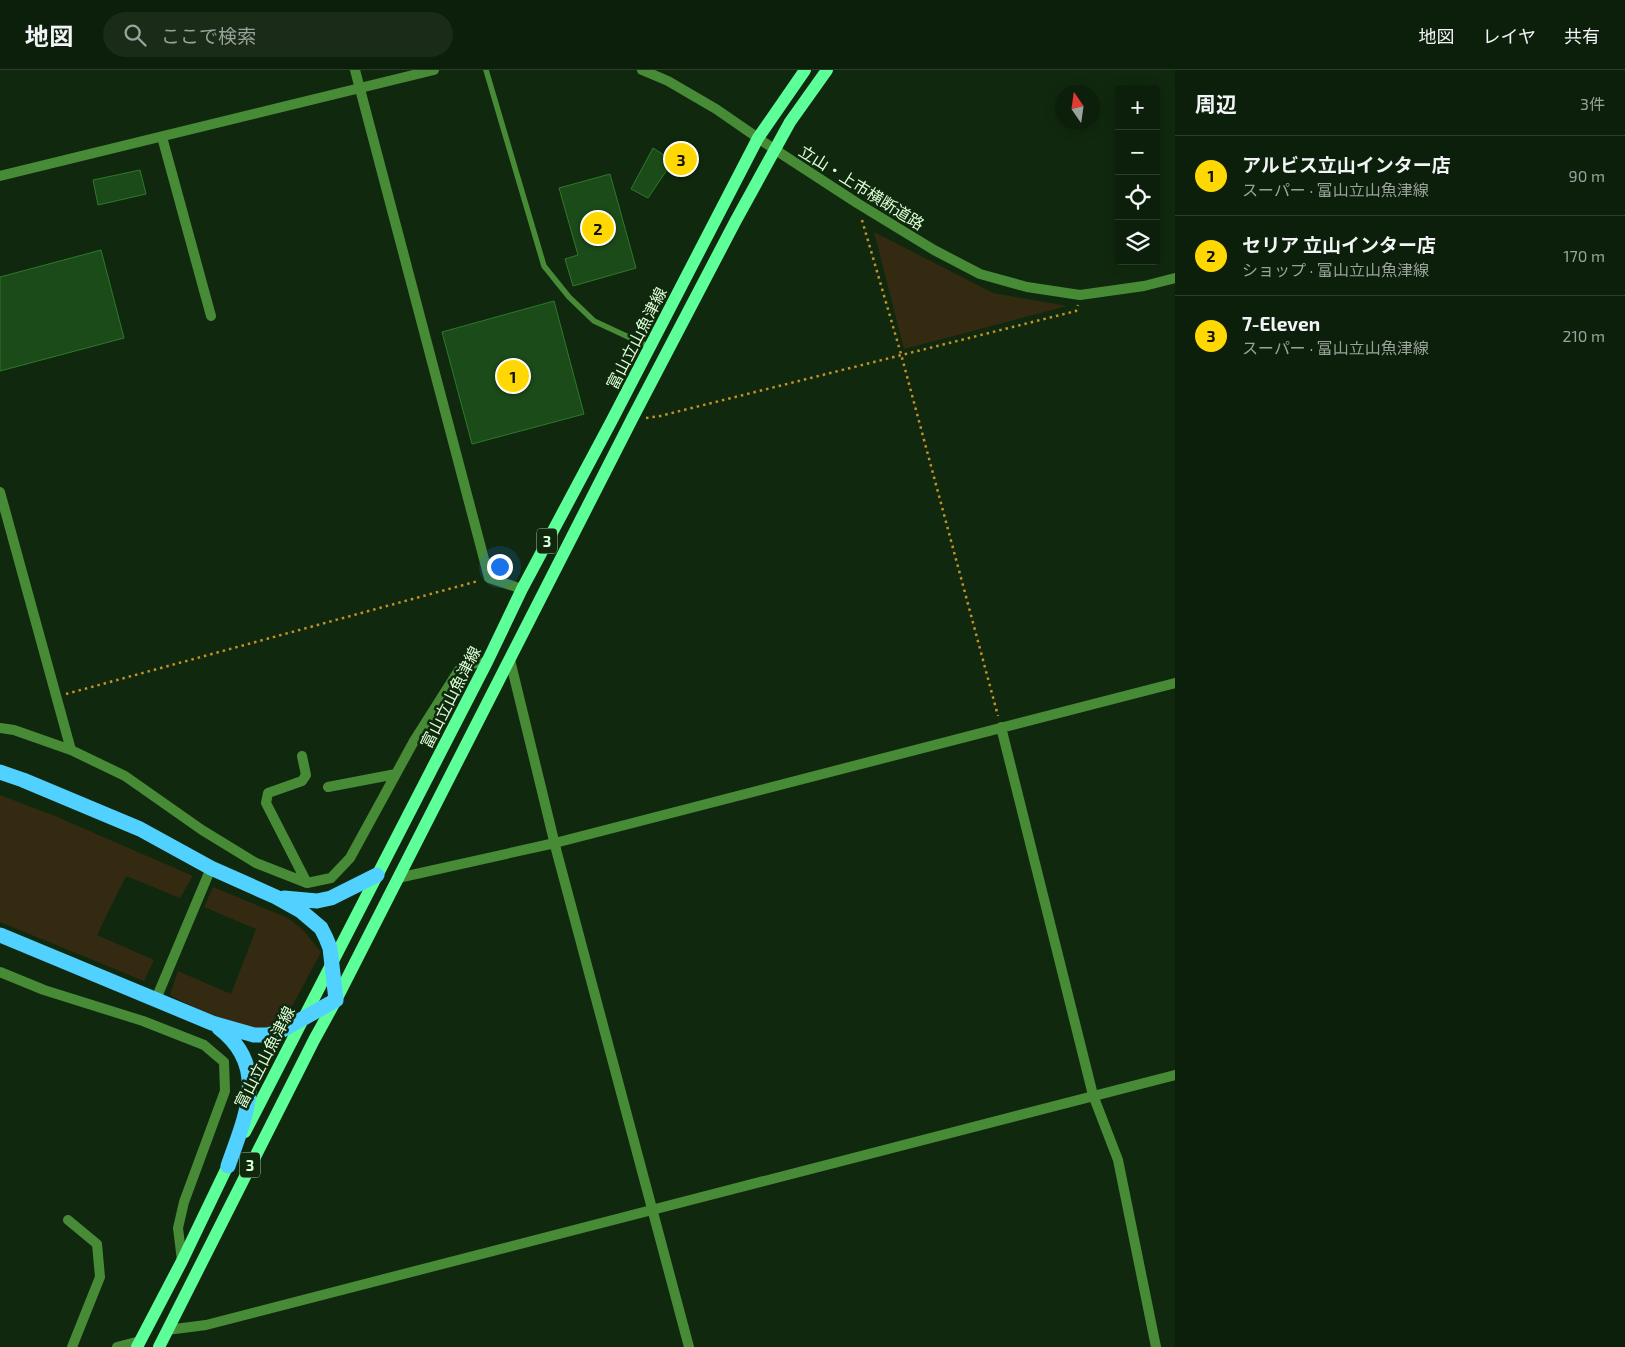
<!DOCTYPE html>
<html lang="ja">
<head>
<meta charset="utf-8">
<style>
	body { margin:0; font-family:"Exo 2","Noto Sans JP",sans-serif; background:#1a2c18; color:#f1f3f6 }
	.controls { position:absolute; right:15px; top:15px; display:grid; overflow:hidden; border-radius:5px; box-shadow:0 2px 12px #0003 }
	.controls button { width:45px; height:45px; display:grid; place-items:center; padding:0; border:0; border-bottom:1px solid #2c3d2b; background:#0c1f0a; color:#f1f3f6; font:25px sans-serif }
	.compass { position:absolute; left:1055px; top:15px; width:45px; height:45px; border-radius:50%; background:#0c1f0a; box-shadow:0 2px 12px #0003; rotate:347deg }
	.you { position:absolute; left:499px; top:496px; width:18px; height:18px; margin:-12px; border:4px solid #fff; border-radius:50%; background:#1a73e8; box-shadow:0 0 0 8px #1a73e833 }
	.badge { display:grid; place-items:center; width:32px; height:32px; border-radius:50%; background:#ffd802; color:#111; font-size:16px; font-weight:700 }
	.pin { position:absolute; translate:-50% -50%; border:2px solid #fff; box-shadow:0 1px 5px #0006 }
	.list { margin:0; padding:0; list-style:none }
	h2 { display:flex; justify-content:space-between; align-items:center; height:65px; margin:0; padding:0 20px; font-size:21px }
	h2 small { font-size:16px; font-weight:400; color:#9aa29c }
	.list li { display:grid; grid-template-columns:32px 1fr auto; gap:15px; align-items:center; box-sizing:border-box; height:80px; padding:0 20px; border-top:1px solid #2c3d2b }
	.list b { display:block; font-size:19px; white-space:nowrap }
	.list p { margin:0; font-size:16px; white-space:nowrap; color:#9aa29c }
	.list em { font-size:16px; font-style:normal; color:#9aa29c }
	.icon { flex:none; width:28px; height:28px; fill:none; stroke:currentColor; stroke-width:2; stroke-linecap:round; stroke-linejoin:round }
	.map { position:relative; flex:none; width:1175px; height:1277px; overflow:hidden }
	header { display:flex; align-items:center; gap:30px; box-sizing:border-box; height:70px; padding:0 25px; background:#0c1f0a; border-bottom:1px solid #2c3d2b }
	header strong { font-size:24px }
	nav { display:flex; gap:28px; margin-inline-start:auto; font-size:18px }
	.search { width:350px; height:45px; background:#1a2c18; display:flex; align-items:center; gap:12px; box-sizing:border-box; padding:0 18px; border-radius:28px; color:#9aa29c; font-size:19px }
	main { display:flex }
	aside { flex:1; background:#0c1f0a }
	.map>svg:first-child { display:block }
	.green { fill:#342911 }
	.building { fill:#1b4b19; stroke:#2e7929 }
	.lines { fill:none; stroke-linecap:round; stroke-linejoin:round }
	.path { stroke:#c39127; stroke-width:2.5; stroke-dasharray:2.5 4; stroke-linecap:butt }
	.service { stroke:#488b36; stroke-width:5.5 }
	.minor { stroke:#488b36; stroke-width:10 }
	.tertiary { stroke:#488b36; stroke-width:10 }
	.primary { stroke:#5dff99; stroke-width:12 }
	.motorway { stroke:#51d1ff; stroke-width:15 }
	.labels { text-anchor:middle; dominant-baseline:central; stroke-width:5; stroke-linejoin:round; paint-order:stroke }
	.shield { fill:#10290e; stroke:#9fbf9a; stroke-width:1 }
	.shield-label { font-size:15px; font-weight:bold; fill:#dcffd6 }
	.street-label { font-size:16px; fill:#dcffd6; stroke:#10290e }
</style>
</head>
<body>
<header>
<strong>地図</strong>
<div class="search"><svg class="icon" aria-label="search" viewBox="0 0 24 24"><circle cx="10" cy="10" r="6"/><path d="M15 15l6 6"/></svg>ここで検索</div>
<nav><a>地図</a><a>レイヤ</a><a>共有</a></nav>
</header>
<main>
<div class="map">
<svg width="1175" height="1277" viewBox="0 0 1175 1277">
	<rect width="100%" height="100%" fill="#10290e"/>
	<!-- green -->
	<path class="green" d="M874 162 993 223 1067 236 904 279Z
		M0 725 55 746 193 806 180 828 126 806 97 865 154 890 144 911 0 852Z
		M213 817 288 848 303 860 321 882 286 948 263 960 225 953 170 925 178 901 231 924 256 859 204 837Z"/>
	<!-- building -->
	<path class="building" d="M653 78 673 91 648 128 631 119Z
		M140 100 146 124 98 135 93 110Z
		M610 104 636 198 573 216 565 189 578 185 559 118Z
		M101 180 124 268 0 301V207Z
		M554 231 584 344 472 374 442 262Z"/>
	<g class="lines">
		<!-- path -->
		<path class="path" d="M862 150 901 284 998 646
			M646 348 660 346 1076 241 1078 235
			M66 624 478 511"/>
		<!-- service -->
		<path class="service" d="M486 0 544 196 569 227 594 251 650 277"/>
		<!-- minor -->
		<path class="minor" d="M355 0 489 508 522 519
			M162 67 211 246
			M0 422 71 680
			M510 590 557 783 689 1277
			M1001 657 1093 1025 1118 1090 1156 1277
			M0 658 14 660 71 680 125 706 202 760 256 793 307 813 331 808 350 788 414 671 459 600 476 593 487 592
			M302 686 306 705 302 711 268 723 266 733 307 813
			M328 717 396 704
			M398 808 555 773 1175 613
			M0 902 44 920 143 951 204 975 224 992 225 1021 184 1132 178 1158 182 1191
			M156 929 211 798
			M68 1150 97 1174 100 1207 72 1277
			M167 1260 206 1255 1175 1005
			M117 1277 140 1271"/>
		<!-- tertiary -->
		<path class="tertiary" d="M642 0 668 11 716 39 774 79 857 133 934 180 980 204 1027 217 1080 225 1144 216 1175 208
			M0 106 434 0"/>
		<!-- primary -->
		<path class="primary" d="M245 1062 487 592 522 519 611 352 758 68 805 0
			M137 1277 182 1191 232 1087
			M159 1277 314 970 336 930 632 349 735 152 790 52 827 0"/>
		<!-- motorway -->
		<path class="motorway" d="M0 702 23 710 140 759 211 798 276 827 301 841 321 858 326 868 330 878 336 930 279 962 267 965H254L212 953 0 865
			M284 828 317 831 331 828 377 805
			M219 958C270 997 245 1047 228 1096"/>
	</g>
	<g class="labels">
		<!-- shield labels -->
		<g class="shield">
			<rect x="537" y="458.5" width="20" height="25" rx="4"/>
			<rect x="240" y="1082.5" width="20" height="25" rx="4"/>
		</g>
		<g class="shield-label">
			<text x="547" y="471">3</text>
			<text x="250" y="1095">3</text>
		</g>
		<!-- street labels -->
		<g class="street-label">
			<text transform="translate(862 117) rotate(32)">立山・上市横断道路</text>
			<text transform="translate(636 268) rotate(-63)">富山立山魚津線</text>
			<text transform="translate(450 627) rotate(-63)">富山立山魚津線</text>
			<text transform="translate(264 987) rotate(-63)">富山立山魚津線</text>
		</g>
	</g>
</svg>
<div class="controls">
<button>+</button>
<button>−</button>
<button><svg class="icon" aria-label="locate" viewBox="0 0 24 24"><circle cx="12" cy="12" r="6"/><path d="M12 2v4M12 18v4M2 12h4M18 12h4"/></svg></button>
<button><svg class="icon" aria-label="layers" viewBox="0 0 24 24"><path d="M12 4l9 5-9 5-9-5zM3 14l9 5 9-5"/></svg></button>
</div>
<svg class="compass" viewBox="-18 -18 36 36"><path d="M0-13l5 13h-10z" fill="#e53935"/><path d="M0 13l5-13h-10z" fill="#9aa29c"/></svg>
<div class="you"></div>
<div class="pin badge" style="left:513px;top:306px">1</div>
<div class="pin badge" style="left:598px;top:158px">2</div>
<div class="pin badge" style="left:681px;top:89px">3</div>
</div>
<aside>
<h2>周辺<small>3件</small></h2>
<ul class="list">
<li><span class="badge">1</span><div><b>アルビス立山インター店</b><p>スーパー · 富山立山魚津線</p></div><em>90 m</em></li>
<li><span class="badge">2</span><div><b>セリア 立山インター店</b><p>ショップ · 富山立山魚津線</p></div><em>170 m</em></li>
<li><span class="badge">3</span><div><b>7-Eleven</b><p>スーパー · 富山立山魚津線</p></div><em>210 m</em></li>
</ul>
</aside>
</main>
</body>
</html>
